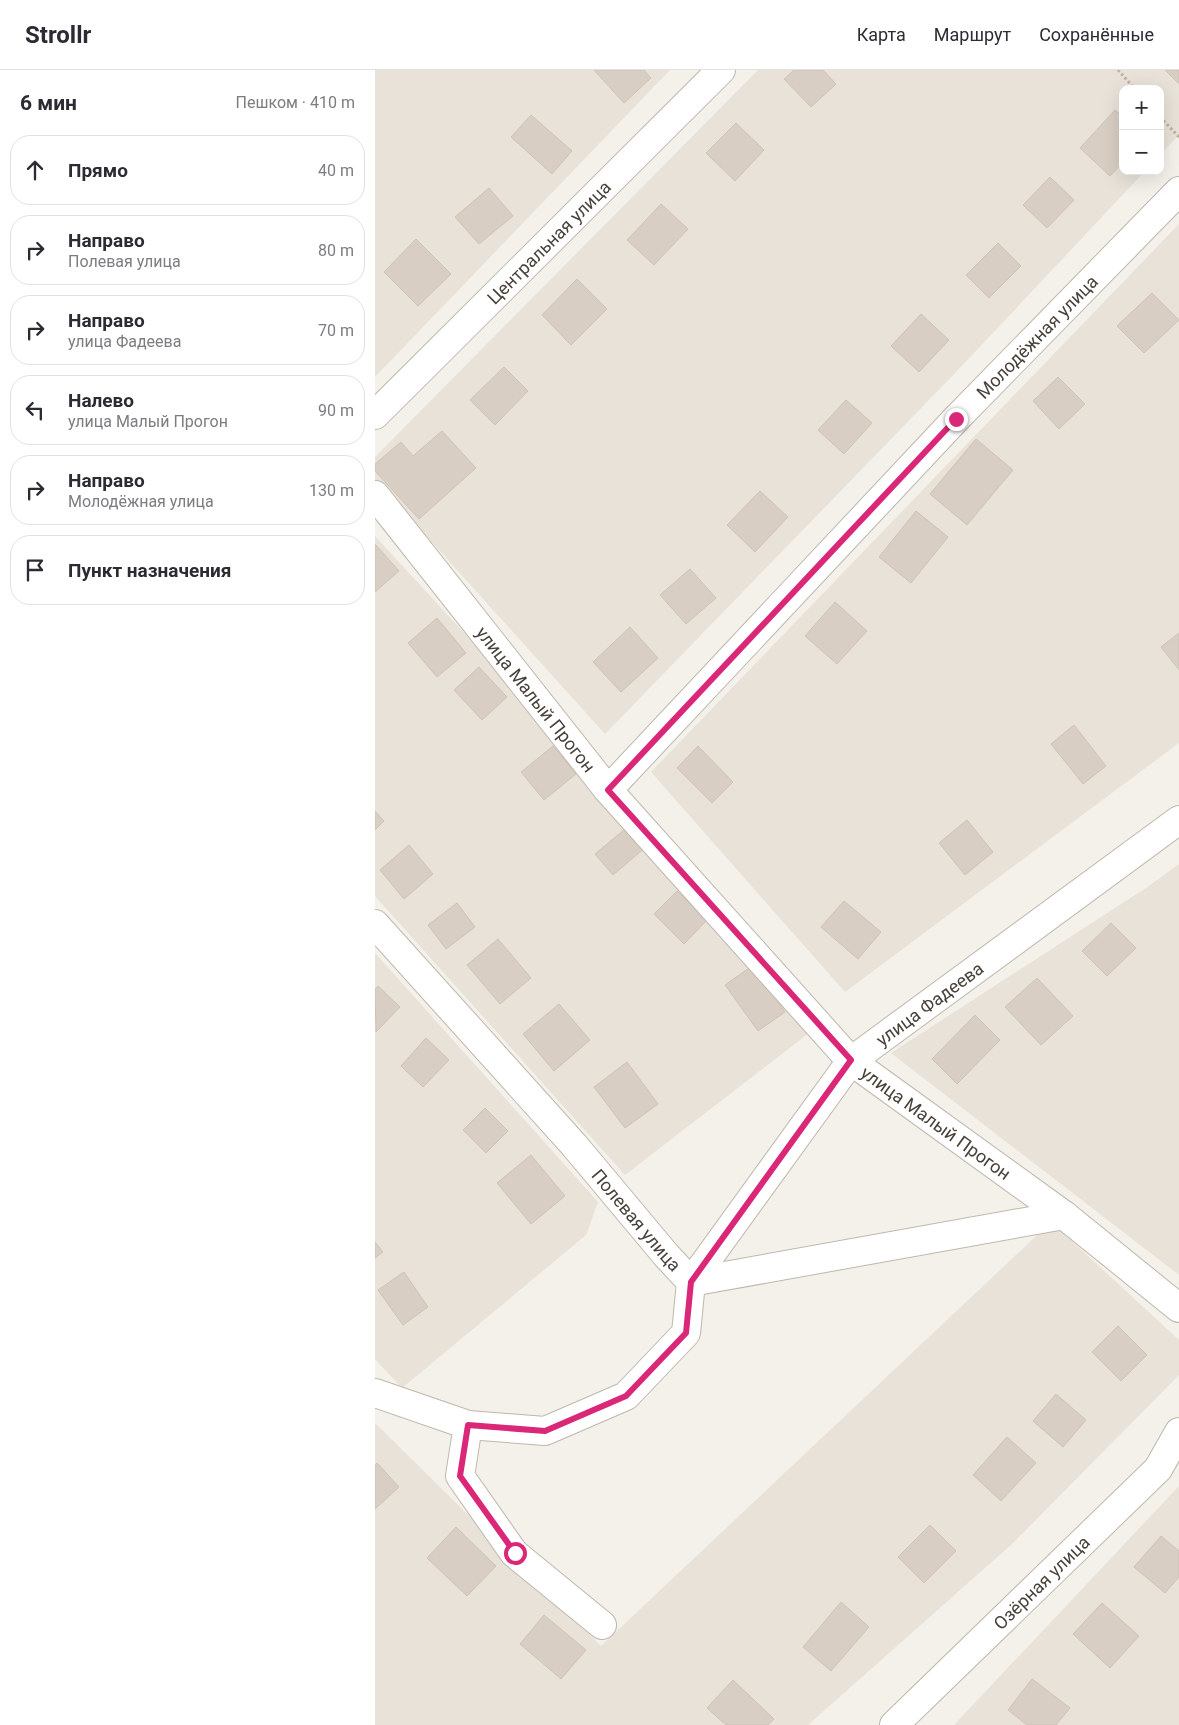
<!DOCTYPE html>
<html lang="ru">
<head>
<meta charset="utf-8">
<style>
	body { margin:0; font-family:Roboto,sans-serif; background:#f2f2f3; color:#2b2b33 }
	.controls { position:absolute; right:15px; top:15px; display:grid; overflow:hidden; border-radius:10px; box-shadow:0 5px 20px #0002 }
	.controls button { width:45px; height:45px; display:grid; place-items:center; padding:0; border:0; border-bottom:1px solid #e1e1e2; background:#fff; color:#2b2b33; font:25px sans-serif }
	.stop { position:absolute; width:15px; height:15px; margin:-11px; border:4px solid #db2777; border-radius:50%; background:#fff }
	.stop.end { background:#db2777; border-color:#fff; box-shadow:0 1px 5px #0008 }
	.list { margin:0; padding:0; list-style:none }
	h2 { display:flex; justify-content:space-between; align-items:center; height:65px; margin:0; padding:0 20px; font-size:21px }
	h2 small { font-size:16px; font-weight:400; color:#7c7c81 }
	.list li { display:grid; grid-template-columns:32px 1fr auto; gap:15px; align-items:center; box-sizing:border-box; height:70px; margin:0 10px 10px; padding:0 10px; border:1px solid #e1e1e2; border-radius:20px }
	.list b { display:block; font-size:19px; white-space:nowrap }
	.list p { margin:0; font-size:16px; white-space:nowrap; color:#7c7c81 }
	.list em { font-size:16px; font-style:normal; color:#7c7c81 }
	.icon { flex:none; width:28px; height:28px; fill:none; stroke:currentColor; stroke-width:2; stroke-linecap:round; stroke-linejoin:round }
	.map { position:relative; flex:none; width:804px; height:1655px; overflow:hidden }
	header { display:flex; align-items:center; gap:30px; box-sizing:border-box; height:70px; padding:0 25px; background:#fff; border-bottom:1px solid #e1e1e2 }
	header strong { font-size:24px }
	nav { display:flex; gap:28px; margin-inline-start:auto; font-size:18px }
	main { display:flex }
	aside { flex:1; background:#fff }
	.map>svg:first-child { display:block }
	.residential { fill:#e8e2d9 }
	.building { fill:#d8cec3; stroke:#d0c2b4 }
	.lines { fill:none; stroke-linecap:round; stroke-linejoin:round }
	.minor-casing { stroke:#bfb7ad; stroke-width:30 }
	.path { stroke:#c0b19f; stroke-width:3; stroke-dasharray:2.5 2.5; stroke-linecap:butt }
	.minor { stroke:#fff; stroke-width:28 }
	.route { stroke:#db2777; stroke-width:6 }
	.labels { text-anchor:middle; dominant-baseline:central; stroke-width:4.5; stroke-linejoin:round; paint-order:stroke }
	.street-label { font-size:18px; fill:#484039; stroke:#fff }
</style>
</head>
<body>
<header>
<strong>Strollr</strong>
<nav><a>Карта</a><a>Маршрут</a><a>Сохранённые</a></nav>
</header>
<main>
<aside>
<h2>6 мин<small>Пешком · 410 m</small></h2>
<ul class="list">
<li><svg class="icon" aria-label="ahead" viewBox="0 0 24 24"><path d="M12 20V5M6 11l6-6 6 6"/></svg><div><b>Прямо</b></div><em>40 m</em></li>
<li><svg class="icon" aria-label="right" viewBox="0 0 24 24"><path d="M7 20v-9h11M14 6l5 5-5 5"/></svg><div><b>Направо</b><p>Полевая улица</p></div><em>80 m</em></li>
<li><svg class="icon" aria-label="right" viewBox="0 0 24 24"><path d="M7 20v-9h11M14 6l5 5-5 5"/></svg><div><b>Направо</b><p>улица Фадеева</p></div><em>70 m</em></li>
<li><svg class="icon" aria-label="left" viewBox="0 0 24 24"><path d="M17 20v-9H6M10 6l-5 5 5 5"/></svg><div><b>Налево</b><p>улица Малый Прогон</p></div><em>90 m</em></li>
<li><svg class="icon" aria-label="right" viewBox="0 0 24 24"><path d="M7 20v-9h11M14 6l5 5-5 5"/></svg><div><b>Направо</b><p>Молодёжная улица</p></div><em>130 m</em></li>
<li><svg class="icon" aria-label="arrive" viewBox="0 0 24 24"><path d="M6 21V4h12l-3 4 3 4H6"/></svg><div><b>Пункт назначения</b></div></li>
</ul>
</aside>
<div class="map">
<svg width="804" height="1655" viewBox="0 0 804 1655">
	<rect width="100%" height="100%" fill="#f4f0ea"/>
	<!-- residential -->
	<path class="residential" d="M0 0H295L0 307Z
		M383 0H804V65L785 85V19H748V101H770L583 300 230 664 0 409V387Z
		M804 154V673L470 922 276 702Z
		M0 466 447 953 250 1105 0 826Z
		M804 794V1205L516 983 771 818Z
		M0 883 223 1132 211 1165 27 1318 0 1289Z
		M676 1152 804 1270V1305L638 1473 433 1655H0V1353L226 1576Z
		M804 1416V1655H579Z"/>
	<!-- building -->
	<path class="building" d="M219 0H269L276 8 249 33Z
		M419 0H448L461 14 436 37 409 9Z
		M790 0H804V14Z
		M740 40 748 47V92L735 106 705 78Z
		M156 45 197 81 177 104 136 67Z
		M361 53 389 80 360 111 331 83Z
		M675 107 699 130 672 158 648 135Z
		M114 118 138 146 104 174 80 147Z
		M286 134 313 159 279 195 252 170Z
		M41 169 76 204 43 236 9 202Z
		M623 173 646 196 614 228 591 205Z
		M202 209 232 239 196 275 167 245Z
		M777 223 804 250 769 283 742 256Z
		M546 244 574 270 544 302 516 276Z
		M129 297 153 321 120 355 95 330Z
		M683 307 710 334 684 359 658 331Z
		M471 330 497 353 469 384 443 360Z
		M67 361 101 398 44 449 0 401V394L26 372 38 386Z
		M601 369 638 400 592 455 555 424Z
		M385 421 413 447 380 482 352 455Z
		M541 441 573 467 536 513 504 487Z
		M0 474 24 501 0 522Z
		M315 499 341 528 311 554 285 525Z
		M460 532 492 561 462 594 430 566Z
		M62 548 91 583 62 607 33 573Z
		M255 557 283 588 246 622 218 592Z
		M804 563V600L786 577Z
		M104 597 132 627 107 650 79 620Z
		M699 655 731 696 708 714 676 674Z
		M178 676 201 704 169 730 146 702Z
		M323 676 358 712 337 733 302 698Z
		M0 741 9 751 0 760Z
		M592 750 618 782 590 805 564 773Z
		M255 755 272 776 238 805 220 784Z
		M34 775 58 804 29 829 5 800Z
		M302 821 332 850 309 874 279 844Z
		M469 831 506 862 483 889 446 857Z
		M82 833 100 857 71 879 53 855Z
		M736 853 761 878 732 906 707 881Z
		M123 869 156 908 125 934 92 895Z
		M377 896 410 942 383 961 350 915Z
		M662 908 698 946 666 975 630 937Z
		M3 916 25 937 1 962 0 919Z
		M184 934 215 970 179 1001 148 964Z
		M600 945 625 970 582 1014 557 989Z
		M51 968 74 990 48 1017 26 996Z
		M252 992 283 1034 250 1058 219 1017Z
		M110 1038 133 1061 111 1083 88 1060Z
		M156 1085 190 1126 156 1154 122 1113Z
		M0 1172 8 1182 0 1188Z
		M29 1202 53 1237 28 1255 3 1220Z
		M743 1256 772 1285 746 1311 717 1282Z
		M681 1324 711 1350 688 1377 658 1351Z
		M632 1367 661 1393 626 1431 598 1405Z
		M2 1393 24 1417 0 1439V1395Z
		M555 1455 581 1481 549 1513 523 1487Z
		M81 1457 121 1496 92 1526 52 1488Z
		M786 1466 804 1481V1507L790 1523 759 1497Z
		M466 1532 494 1557 456 1601 428 1577Z
		M727 1533 764 1566 735 1598 698 1564Z
		M169 1545 211 1580 186 1609 145 1574Z
		M657 1609 695 1638 681 1655H652L633 1640Z
		M358 1610 399 1649 393 1655H351L332 1638Z"/>
	<g class="lines">
		<defs>
			<g id="minor">
				<path id="s1" d="M0 345 346 0"/>
				<path id="s2" d="M0 425 233 720 476 991 689 1145 804 1238"/>
				<path id="s3" d="M233 720 581 349 804 121"/>
				<path id="s4" d="M0 854 199 1075 291 1185 316 1212 311 1263 251 1326 170 1361 93 1355 0 1323"/>
				<path id="s5" d="M316 1212 476 991 804 750"/>
				<path d="M316 1212 689 1145"/>
				<path d="M93 1355 85 1406 139 1483 227 1555"/>
				<path id="s6" d="M519 1655 783 1399 804 1362"/>
			</g>
		</defs>
		<!-- minor casing -->
		<use href="#minor" class="minor-casing"/>
		<!-- path -->
		<path class="path" d="M743 0 760 19
			M785 47 804 67"/>
		<!-- minor -->
		<use href="#minor" class="minor"/>
	</g>
	<g class="lines">
		<!-- route -->
		<path class="route" d="M140 1483 85 1406 93 1355 170 1361 251 1326 311 1263 316 1212 476 990 233 720 581 349"/>
	</g>
	<g class="labels">
		<!-- street labels -->
		<g class="street-label">
			<text stroke="none"><textPath href="#s1" startOffset="245">Центральная улица</textPath></text>
			<text stroke="none"><textPath href="#s3" startOffset="624">Молодёжная улица</textPath></text>
			<text stroke="none"><textPath href="#s2" startOffset="260">улица Малый Прогон</textPath></text>
			<text stroke="none"><textPath href="#s5" startOffset="370">улица Фадеева</textPath></text>
			<text stroke="none"><textPath href="#s2" startOffset="845">улица Малый Прогон</textPath></text>
			<text stroke="none"><textPath href="#s4" startOffset="395">Полевая улица</textPath></text>
			<text stroke="none"><textPath href="#s6" startOffset="205">Озёрная улица</textPath></text>
		</g>
	</g>
</svg>
<div class="controls">
<button>+</button>
<button>−</button>
</div>
<div class="stop" style="left:140px;top:1483px"></div>
<div class="stop end" style="left:581px;top:349px"></div>
</div>
</main>
</body>
</html>
